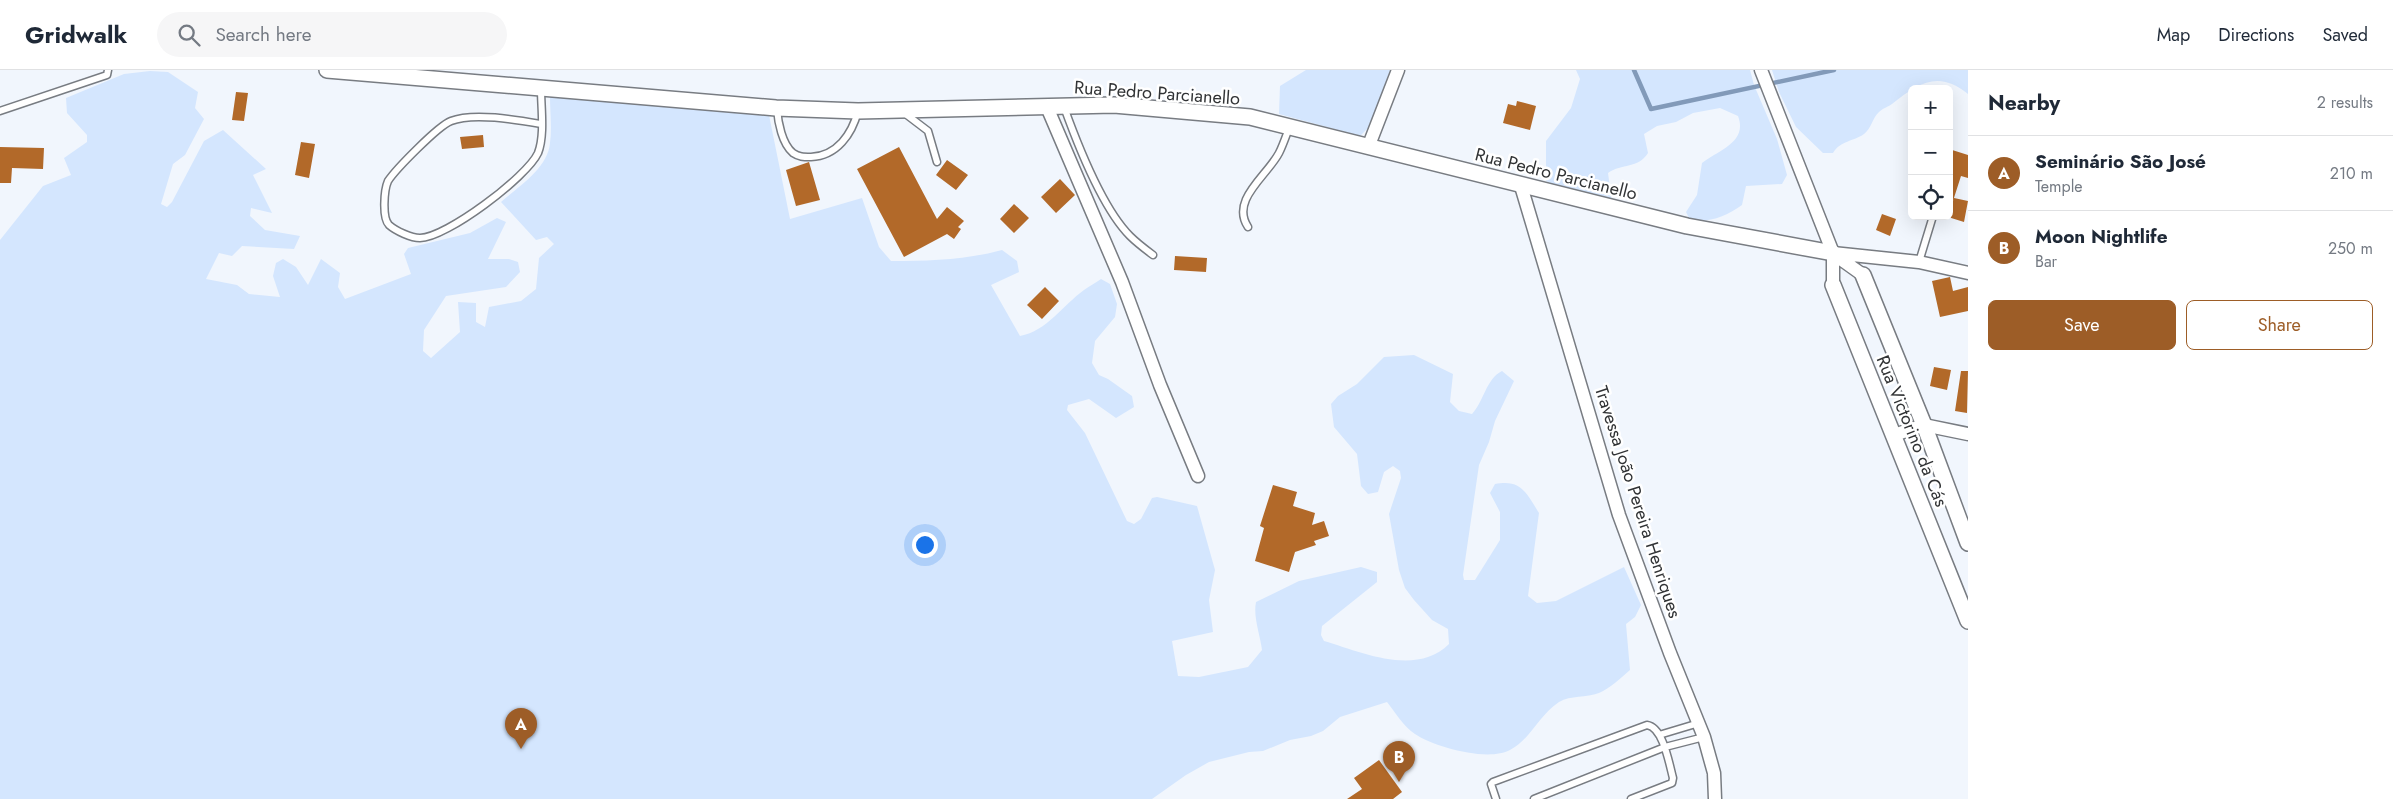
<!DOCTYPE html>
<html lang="en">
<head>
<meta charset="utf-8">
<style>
	body { margin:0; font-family:Jost,sans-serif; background:#f6f6f7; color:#1f2937 }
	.controls { position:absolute; right:15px; top:15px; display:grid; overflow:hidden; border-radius:8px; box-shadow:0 5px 20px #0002 }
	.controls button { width:45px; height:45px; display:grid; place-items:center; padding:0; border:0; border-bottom:1px solid #e0e1e3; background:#fff; color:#1f2937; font:25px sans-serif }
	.you { position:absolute; left:924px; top:474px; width:18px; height:18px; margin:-12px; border:4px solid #fff; border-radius:50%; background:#1a73e8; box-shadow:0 0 0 8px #1a73e833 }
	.badge { display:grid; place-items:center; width:32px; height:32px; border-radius:50%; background:#9d5d27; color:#fff; font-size:16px; font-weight:700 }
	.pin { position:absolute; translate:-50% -41px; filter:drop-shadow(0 1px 2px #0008) }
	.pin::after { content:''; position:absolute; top:26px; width:18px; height:15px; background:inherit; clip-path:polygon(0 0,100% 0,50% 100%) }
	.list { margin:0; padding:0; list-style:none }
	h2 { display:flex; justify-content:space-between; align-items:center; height:65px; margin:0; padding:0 20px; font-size:21px }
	h2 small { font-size:16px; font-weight:400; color:#747a83 }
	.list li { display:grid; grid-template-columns:32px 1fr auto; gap:15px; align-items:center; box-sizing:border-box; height:75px; padding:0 20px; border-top:1px solid #e0e1e3 }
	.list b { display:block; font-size:19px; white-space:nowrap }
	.list p { margin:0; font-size:16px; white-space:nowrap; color:#747a83 }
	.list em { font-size:16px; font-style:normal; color:#747a83 }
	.actions { display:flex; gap:10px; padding:15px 20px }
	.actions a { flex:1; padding:11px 0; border:1px solid #9d5d27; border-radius:8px; text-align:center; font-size:18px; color:#9d5d27 }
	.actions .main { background:#9d5d27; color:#fff }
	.icon { flex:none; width:28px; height:28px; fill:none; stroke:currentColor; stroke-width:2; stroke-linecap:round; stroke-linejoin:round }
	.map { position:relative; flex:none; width:1968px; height:729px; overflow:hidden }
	header { display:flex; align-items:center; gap:30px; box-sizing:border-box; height:70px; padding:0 25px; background:#fff; border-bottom:1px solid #e0e1e3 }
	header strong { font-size:24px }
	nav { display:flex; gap:28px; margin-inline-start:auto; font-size:18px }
	.search { width:350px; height:45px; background:#f6f6f7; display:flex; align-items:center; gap:12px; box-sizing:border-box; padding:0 18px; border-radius:28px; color:#747a83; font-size:19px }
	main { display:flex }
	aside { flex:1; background:#fff }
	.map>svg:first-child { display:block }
	.green { fill:#d4e6fe }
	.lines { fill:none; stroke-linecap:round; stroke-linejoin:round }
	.stream { stroke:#829ab9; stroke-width:4.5 }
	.building { fill:#b26929 }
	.service-casing { stroke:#787c82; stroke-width:9 }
	.minor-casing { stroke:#787c82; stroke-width:15 }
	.tertiary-casing { stroke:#787c82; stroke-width:18 }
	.service { stroke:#fff; stroke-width:6 }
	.minor { stroke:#fff; stroke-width:12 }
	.tertiary { stroke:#fff; stroke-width:15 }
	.labels { text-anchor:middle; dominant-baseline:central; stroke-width:5; stroke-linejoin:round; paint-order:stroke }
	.street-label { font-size:18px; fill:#313335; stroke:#fff }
</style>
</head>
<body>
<header>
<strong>Gridwalk</strong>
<div class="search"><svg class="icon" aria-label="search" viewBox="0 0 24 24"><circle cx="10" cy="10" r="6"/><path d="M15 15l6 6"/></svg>Search here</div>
<nav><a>Map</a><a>Directions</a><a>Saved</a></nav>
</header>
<main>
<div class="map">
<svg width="1968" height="729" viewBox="0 0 1968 729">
	<rect width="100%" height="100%" fill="#f1f6fd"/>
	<!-- green -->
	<path class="green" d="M1306 0H1390L1370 56 1360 66 1279 44 1280 16Z
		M1576 0H1750L1754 15 1777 69 1787 105 1782 114 1746 116 1742 135C1727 146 1710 153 1690 150L1686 142 1697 125 1702 93C1719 80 1748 72 1738 46L1720 38 1693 43 1676 52 1657 56 1644 64 1648 83C1638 99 1622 93 1608 103L1612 133 1590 130 1546 111V71L1571 38 1580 9Z
		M1772 0H1968V24C1938 0 1919 13 1892 34 1888 37 1883 38 1879 42 1873 47 1871 59 1864 64 1853 72 1841 70 1833 83H1823L1796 57 1779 22Z
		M150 1 168 2 198 22 195 38 204 49 185 85 173 94 161 134 167 137 172 132 204 71 223 60 266 99 253 105 272 143 251 138 250 146 265 160 300 166 294 179 242 176 232 186 219 183 206 209 237 215 249 224 280 227 273 206 276 193 283 189 296 197 308 215 321 189 340 203 338 217 345 229 411 204 404 184 408 178 470 163 497 148 506 152 488 189H509L518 192 520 202 506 217 446 226 424 260 423 281 431 288 460 262 458 232 476 233V252L485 257 489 237 521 231 536 219 539 188 554 174 547 167 536 170 501 132C518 117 548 98 550 73 552 58 550 42 550 26L769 45 790 149 862 128 879 177 891 191C930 191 965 190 1002 180L1017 191 1019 202 991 215 1020 266C1047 261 1063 235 1084 220 1089 216 1096 213 1101 209L1110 214 1117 234 1115 247 1095 271 1092 293 1099 305 1108 309 1132 326 1134 337 1116 348 1089 329 1068 335 1067 340 1085 363 1127 451 1134 454 1141 449 1152 428 1157 427 1197 436 1215 500 1209 530 1213 562 1172 571 1178 606 1199 607 1248 597 1262 580C1260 564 1253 547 1256 532L1299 511 1361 497 1377 502V512L1322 556 1321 565 1324 571C1361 582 1416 607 1449 574L1448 559 1432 550 1414 530 1405 518 1399 500 1389 444 1401 408 1400 401 1393 396 1384 402 1378 422 1368 424 1361 416 1357 384 1334 357 1331 334 1338 326 1357 314 1384 287 1414 285 1453 304 1450 332 1459 341 1472 344C1484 331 1486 309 1502 301L1514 311 1495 351 1489 372 1479 395 1463 505 1464 510H1475L1500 470V442L1490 423 1495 414C1522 409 1526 423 1539 443L1528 526 1537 533 1556 531 1624 497 1641 535 1635 547 1626 554 1630 600C1621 608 1610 618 1599 623 1586 628 1571 625 1559 632 1539 645 1531 669 1510 680 1488 692 1434 677 1415 664 1404 657 1395 642 1387 632L1340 647 1323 661 1311 666 1290 670 1263 681 1249 682 1209 692 1186 705 1152 729H0V170L43 116 71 105 64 88 87 72V65L67 43 66 28 124 4Z"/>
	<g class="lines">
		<!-- stream -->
		<path class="stream" d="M1634 0 1651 39 1834 0"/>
	</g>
	<!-- building -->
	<path class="building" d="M236 22 248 23 244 51 232 50Z
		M1517 31 1536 36 1530 60 1503 53 1508 34 1516 36Z
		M483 65 484 77 462 79 460 67Z
		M301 72 315 74 309 108 295 105Z
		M0 77 44 78 43 99 12 98 11 113H0Z
		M899 77 937 149 947 137 964 151 958 157 961 159 954 169 947 164 904 187 857 99Z
		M1949 79 1968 85V108L1961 106 1952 134 1949 133Z
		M947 90 968 105 956 120 936 105Z
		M809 92 820 130 796 136 786 100Z
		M1060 109 1075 125 1056 143 1041 127Z
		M1954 128 1968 131 1964 152 1948 147Z
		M1014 134 1029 148 1014 163 1000 149Z
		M1882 144 1896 149 1890 166 1876 160Z
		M1175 186 1207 188 1206 202 1174 200Z
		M1950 207 1953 221 1968 217V241L1940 247 1932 211Z
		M1045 217 1059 231 1042 249 1027 235Z
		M1934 297 1951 300 1947 320 1930 316Z
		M1961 301H1968L1967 343 1955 341Z
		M1273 415 1297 422 1293 436 1315 443 1312 455 1324 451 1329 466 1314 471 1316 475 1295 482 1289 502 1255 491 1264 458 1260 456Z
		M1379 690 1402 722 1393 729H1347L1362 719 1354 708Z"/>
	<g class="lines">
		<defs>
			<path id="service" d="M1064 37C1077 73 1103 139 1130 166 1137 173 1145 179 1153 185
				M777 39C778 52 782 74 793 83 799 87 803 87 811 87 837 86 852 64 858 41
				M0 41 107 5 108 0
				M903 42 928 61 937 92
				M541 54C518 50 473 42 451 51 438 56 396 99 388 111 384 120 382 148 389 155 396 161 411 168 420 168 446 168 527 107 538 83 545 65 541 38 541 19
				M1248 157C1230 130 1267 106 1279 83 1283 75 1286 66 1289 58
				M1919 192 1933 146
				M1659 665 1699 653
				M1496 729 1491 714 1493 712 1647 655C1663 657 1669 693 1673 708L1672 713 1631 729
				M1534 729 1665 677 1704 667"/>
			<path id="minor" d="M1761 0 1833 183V215
				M1047 37 1122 212 1160 315 1198 406
				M1369 75 1398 0
				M1521 116 1619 445 1670 583 1704 667 1714 703 1715 729
				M1833 183 1919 192 1968 203
				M1835 185 1863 205
				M1894 365 1924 355 1968 364"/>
			<path id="tertiary" d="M327 0 776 38 858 41 1114 35 1250 47 1687 156 1833 183
				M1863 205 1924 355 1968 473
				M1833 215 1968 551"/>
		</defs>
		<!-- service casing -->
		<use href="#service" class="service-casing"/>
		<!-- minor casing -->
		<use href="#minor" class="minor-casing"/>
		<!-- tertiary casing -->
		<use href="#tertiary" class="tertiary-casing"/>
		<!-- service -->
		<use href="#service" class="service"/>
		<!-- minor -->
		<use href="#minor" class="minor"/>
		<!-- tertiary -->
		<use href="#tertiary" class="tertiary"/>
	</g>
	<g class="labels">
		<!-- street labels -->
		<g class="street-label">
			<text transform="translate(1157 23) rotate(4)">Rua Pedro Parcianello</text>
			<text transform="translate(1556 104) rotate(14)">Rua Pedro Parcianello</text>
			<text transform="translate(1912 361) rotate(68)">Rua Victorino da Cás</text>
			<text transform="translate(1638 432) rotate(72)">Travessa João Pereira Henriques</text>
		</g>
	</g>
</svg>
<div class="controls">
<button>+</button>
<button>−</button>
<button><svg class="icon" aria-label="locate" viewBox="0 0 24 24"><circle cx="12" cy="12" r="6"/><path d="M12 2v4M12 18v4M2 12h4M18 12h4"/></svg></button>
</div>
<div class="you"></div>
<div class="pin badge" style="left:521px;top:679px">A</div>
<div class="pin badge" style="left:1399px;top:712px">B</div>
</div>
<aside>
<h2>Nearby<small>2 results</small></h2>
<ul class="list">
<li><span class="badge">A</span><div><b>Seminário São José</b><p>Temple</p></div><em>210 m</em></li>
<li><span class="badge">B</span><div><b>Moon Nightlife</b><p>Bar</p></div><em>250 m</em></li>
</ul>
<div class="actions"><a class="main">Save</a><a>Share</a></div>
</aside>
</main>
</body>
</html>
